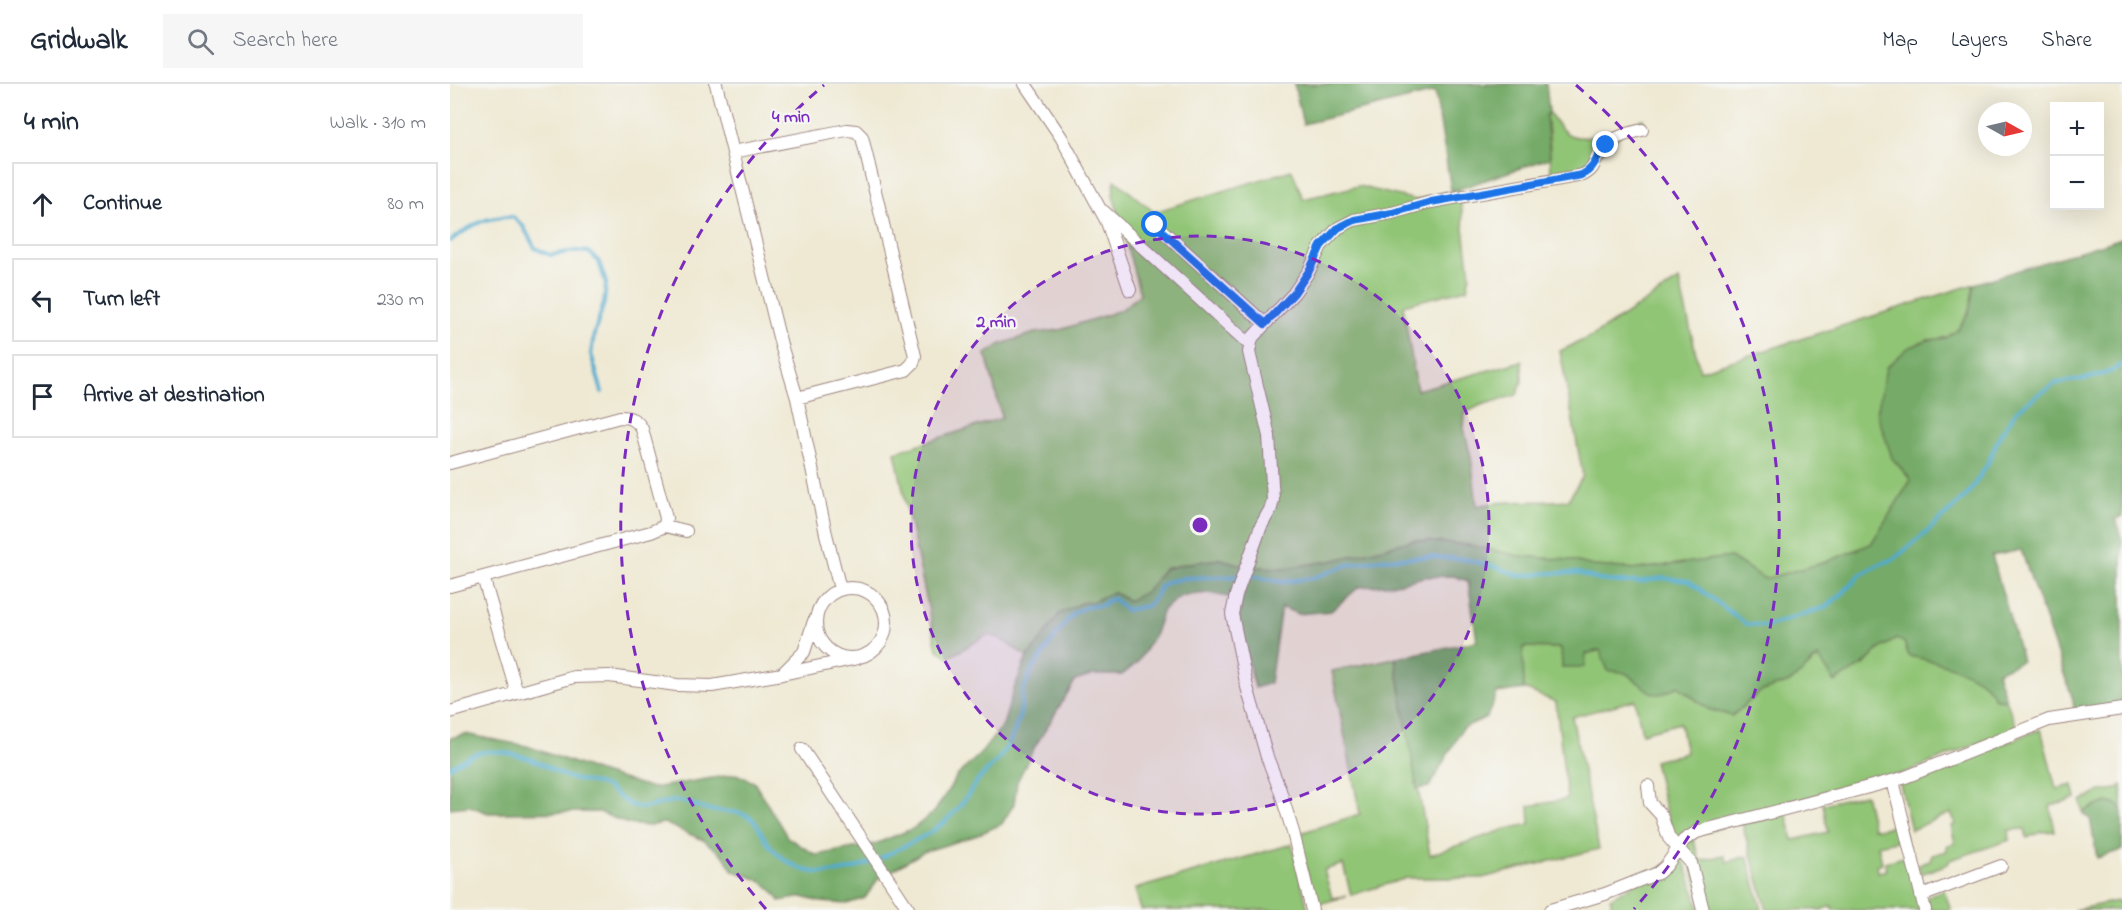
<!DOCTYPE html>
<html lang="en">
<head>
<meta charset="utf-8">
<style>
	body { margin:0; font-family:"Indie Flower",sans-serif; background:#f6f6f7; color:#1f2937 }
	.controls { position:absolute; right:18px; top:18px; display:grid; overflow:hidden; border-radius:0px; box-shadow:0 6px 24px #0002 }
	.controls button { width:54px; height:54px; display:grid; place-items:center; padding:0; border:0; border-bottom:2px solid #e0e1e3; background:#fff; color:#1f2937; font:30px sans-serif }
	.compass { position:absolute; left:1528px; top:18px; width:54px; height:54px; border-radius:50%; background:#fff; box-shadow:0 6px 24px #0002; rotate:98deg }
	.stop { position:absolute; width:18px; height:18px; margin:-14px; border:4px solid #1a73e8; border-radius:50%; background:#fff }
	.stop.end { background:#1a73e8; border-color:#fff; box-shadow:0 2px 6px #0008 }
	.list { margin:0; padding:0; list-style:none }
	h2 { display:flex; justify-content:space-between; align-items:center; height:78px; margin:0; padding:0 24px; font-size:26px }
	h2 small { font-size:20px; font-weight:400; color:#747a83 }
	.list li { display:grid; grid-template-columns:39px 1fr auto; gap:18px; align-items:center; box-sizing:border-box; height:84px; margin:0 12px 12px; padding:0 12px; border:2px solid #e0e1e3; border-radius:0px }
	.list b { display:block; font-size:22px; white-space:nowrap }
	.list em { font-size:20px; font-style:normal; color:#747a83 }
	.icon { flex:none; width:33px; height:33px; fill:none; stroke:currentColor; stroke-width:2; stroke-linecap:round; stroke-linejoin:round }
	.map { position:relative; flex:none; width:1672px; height:826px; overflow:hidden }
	header { display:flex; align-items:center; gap:36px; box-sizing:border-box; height:84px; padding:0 30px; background:#fff; border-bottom:2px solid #e0e1e3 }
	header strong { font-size:28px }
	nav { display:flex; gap:33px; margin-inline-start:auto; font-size:21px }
	.search { width:420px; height:54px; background:#f6f6f7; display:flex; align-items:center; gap:15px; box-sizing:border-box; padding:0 21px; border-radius:0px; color:#747a83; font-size:22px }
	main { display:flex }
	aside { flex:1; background:#fff }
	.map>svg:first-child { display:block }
	.green { fill:#91c576; stroke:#6e7250; stroke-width:1.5 }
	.forest { fill:#74aa67; stroke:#5f6449; stroke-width:1.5 }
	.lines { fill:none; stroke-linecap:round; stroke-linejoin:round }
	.stream { stroke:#4faacd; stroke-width:4 }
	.minor-casing { stroke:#9c847f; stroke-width:14 }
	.minor { stroke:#fff; stroke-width:12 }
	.route { stroke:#1a73e8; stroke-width:8 }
	.ring { fill:none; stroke:#7b2cbf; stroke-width:3; stroke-dasharray:10 8 }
	.centre { fill:#7b2cbf; stroke:#f6f6f2; stroke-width:3 }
	.ring-label { font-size:18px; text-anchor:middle; font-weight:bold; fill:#7b2cbf; stroke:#f6f6f2; stroke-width:4.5; stroke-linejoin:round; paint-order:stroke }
</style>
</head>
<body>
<header>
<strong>Gridwalk</strong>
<div class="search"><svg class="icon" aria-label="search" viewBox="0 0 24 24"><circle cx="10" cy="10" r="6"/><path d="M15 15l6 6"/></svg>Search here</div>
<nav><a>Map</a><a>Layers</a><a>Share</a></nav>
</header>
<main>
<aside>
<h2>4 min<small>Walk · 310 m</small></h2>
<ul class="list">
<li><svg class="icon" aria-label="ahead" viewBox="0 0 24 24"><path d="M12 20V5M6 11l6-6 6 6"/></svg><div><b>Continue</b></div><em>80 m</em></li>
<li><svg class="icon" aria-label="left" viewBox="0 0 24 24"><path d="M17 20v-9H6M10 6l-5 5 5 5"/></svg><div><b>Turn left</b></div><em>230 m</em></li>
<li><svg class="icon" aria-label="arrive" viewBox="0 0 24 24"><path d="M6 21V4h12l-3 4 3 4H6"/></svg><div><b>Arrive at destination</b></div></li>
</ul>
</aside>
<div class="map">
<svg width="1672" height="826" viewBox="0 0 1672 826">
	<rect width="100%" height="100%" fill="#f6f6f2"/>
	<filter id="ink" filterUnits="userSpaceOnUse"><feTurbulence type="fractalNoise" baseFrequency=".0167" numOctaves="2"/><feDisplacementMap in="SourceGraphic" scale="12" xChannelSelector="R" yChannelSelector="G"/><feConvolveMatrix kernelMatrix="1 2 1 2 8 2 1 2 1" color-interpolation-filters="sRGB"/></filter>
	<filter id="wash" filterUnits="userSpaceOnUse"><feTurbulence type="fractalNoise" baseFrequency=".008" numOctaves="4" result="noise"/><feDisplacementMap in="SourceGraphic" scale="24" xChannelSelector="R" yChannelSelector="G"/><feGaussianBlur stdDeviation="1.35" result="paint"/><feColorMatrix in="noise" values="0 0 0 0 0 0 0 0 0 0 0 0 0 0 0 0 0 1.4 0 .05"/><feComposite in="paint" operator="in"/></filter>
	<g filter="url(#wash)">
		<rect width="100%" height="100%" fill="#efe9d3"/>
		<!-- green -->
		<path class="green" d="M1099 28C1105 37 1112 49 1123 52 1143 58 1175 41 1193 35L1195 41 1176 45 1134 86 1107 92 1101 89 1099 48 1096 32Z
			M842 86 853 115 908 102 966 116 1009 105 1020 191 1017 205 953 221 967 306 1072 277V297L1067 311 1031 321 1015 329 1014 345 1021 373 1027 422C1057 415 1087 419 1118 416L1133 392 1110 267 1144 251 1229 196 1250 287 1524 200C1521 220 1518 245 1497 253 1491 256 1483 255 1477 256L1442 374 1461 396 1421 460 1376 478 1314 495 1281 473 1188 485 1143 482 1120 476 1069 472 1019 461 965 456 881 477 834 484 800 483 770 475 740 479 714 485 697 507 679 517 663 508 642 518 631 519 591 556 577 573 549 554 537 551 499 573 487 565 445 368 552 334 536 270 551 260 585 249 610 246 671 226 690 210 663 111 665 96 704 128Z
			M1446 555 1454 558 1459 572C1481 576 1518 585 1534 600 1539 604 1542 610 1546 615L1556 616 1567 644 1457 688 1229 756 1222 754 1204 677 1236 669 1230 639 1192 649 1185 616 1122 633 1149 765 1032 794H957L901 811 893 780 874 786 882 814 897 812 865 821 847 750 910 730 882 587 945 574 980 771 1056 745 1080 740 1079 722 1117 715 1106 618 1074 605 1072 563 1112 564V583L1136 570 1151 566 1183 595 1228 602 1258 625 1282 632 1310 608 1342 597 1369 573 1413 582 1428 566Z
			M1591 645 1606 705 1623 701 1626 714 1600 722 1605 747 1591 748 1577 754 1575 745 1559 746 1560 756 1500 776 1498 780 1471 790 1468 781 1480 777 1482 771 1497 767 1496 762 1505 759 1501 742 1506 740 1501 729 1461 746 1450 700Z
			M1672 701V725L1666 720 1646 722 1633 728 1631 717 1651 707 1667 705Z
			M1415 710 1423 744 1428 745 1451 740 1455 755 1428 761 1432 779 1427 781 1428 788 1437 786 1435 778 1458 772 1471 826H1384L1382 822 1371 826H1317L1292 740 1336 728 1343 756 1378 748 1373 720Z
			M1243 754 1250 777 1274 771 1277 778 1297 772 1312 826H1255L1235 764 1236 759Z
			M842 760 858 826H691L685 805Z
			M1228 774H1233L1250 826H1164L1160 814Z
			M1494 806 1501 826H1478L1477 812Z
			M1672 816V826H1624Z"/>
		<!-- forest -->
		<path class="forest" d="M844 0H1096L1099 28 1096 32 1100 74 1009 105 1001 106 985 8 853 40Z
			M1672 154V433L1665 435 1672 456V621L1624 627 1623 616 1571 466 1542 472 1572 577 1547 588 1556 616 1546 615C1542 610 1539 604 1534 600 1518 585 1481 576 1459 572L1454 558 1446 555 1428 566 1413 581 1385 598 1368 573 1342 597 1310 608 1282 632 1258 625 1228 602C1200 620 1199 604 1177 590 1172 587 1164 587 1158 587L1150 566 1136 570 1135 583H1112L1111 564 1073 563 1074 605 1047 609 1037 633 1013 644 979 703 967 705 945 574 1027 557 1018 497 1003 492 974 493 946 500 909 503 881 527 848 530 831 523 820 599 805 604 788 540 791 516 759 509 731 512 713 526 704 552 687 579 672 591H644L625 597 583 666 567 698 564 720 552 740 525 752 473 768 428 795 415 814 397 820 370 818 352 813 330 817C319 798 304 793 283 787L274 772 253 756 214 739 198 742 178 740 149 728 38 729 20 722 0 724V654L15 650 77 662 155 690 203 704 286 690 304 698 338 754 366 771 425 760 464 744 485 727 507 692 532 668 553 641 563 607 577 573 591 556 609 530 631 519 642 518 663 508 679 517 697 507 714 485 740 479 770 475 800 483 834 484 881 477 965 456 1019 461 1069 472 1120 476 1143 482 1188 485 1281 473 1315 495 1376 478 1421 460 1461 396 1442 374 1427 329 1436 284 1458 264 1478 256 1496 254 1508 245 1519 229 1524 200Z
			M1656 718 1666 720 1672 725V766L1647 774 1640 734 1635 731 1633 728Z"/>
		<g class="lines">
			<!-- stream -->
			<path class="stream" d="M0 157C23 141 33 132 63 133L73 142 85 164 100 171 127 167 139 168 149 178 156 199 154 219 144 250 141 270 152 308
				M0 683C8 678 19 671 28 669 42 665 64 670 78 674 93 679 107 690 123 695 134 698 148 698 158 704 167 710 173 719 184 722 199 727 213 716 229 717 239 718 249 724 259 726 271 728 283 726 295 731 307 735 310 748 317 758 345 795 383 795 422 778
				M429 775 476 751 495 738 510 722 528 696 549 675 562 654 570 631 573 607 582 586 615 539 625 528 637 523 653 521 658 516 664 515 676 526 697 522 705 513 710 503 717 498 735 494 800 492 833 498 863 494 898 481 931 475 978 473 1014 475 1046 483 1070 492 1099 489H1128L1149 496 1169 498H1190L1212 494 1239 497 1296 540 1317 542 1376 523 1392 510 1410 491 1428 481 1444 475 1477 448 1518 410 1537 381 1550 351 1567 326 1590 309 1607 299 1640 294 1662 287 1672 280"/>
		</g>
	</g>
	<g filter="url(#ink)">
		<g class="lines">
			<defs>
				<path id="minor" d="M266 0 331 261 347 314 376 450 390 505
					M575 0 611 53 657 138 680 206
					M283 68 397 46 406 47 412 53 465 272 463 279 456 286 347 314
					M653 127 799 260
					M706 141 815 240
					M0 379 170 333C181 333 187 336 192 345L216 434 215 442 201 448 0 502
					M215 442 236 447
					M33 493 67 609
					M366 539a35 35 0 1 1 70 0a35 35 0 1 1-70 0Z
					M333 589 354 568 364 537
					M0 628 124 593 159 592 227 601 262 602 332 590 408 574
					M352 665 459 826
					M1443 697 1475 826
					M1198 702 1200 719 1211 731 1219 754 1241 779 1253 826
					M1471 812 1551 782
					M862 826 843 748 830 706 817 673 797 603 782 530 786 511 811 442 821 424 823 416 819 352 799 268 802 254 844 209 859 187 871 162 888 144 904 136 942 129 981 118 1133 91C1148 83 1143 76 1152 64 1161 54 1179 49 1192 46
					M1100 826 1155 810 1208 789 1216 782 1234 756 1247 748 1453 694 1599 636 1672 625"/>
			</defs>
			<!-- minor casing -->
			<use href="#minor" class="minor-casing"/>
			<!-- minor -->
			<use href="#minor" class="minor"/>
		</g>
	</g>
	<g class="lines" filter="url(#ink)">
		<!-- route -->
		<path class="route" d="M705 141 815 240 844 209 859 187 871 162 888 144 904 136 942 129 981 118 1132 91C1148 82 1145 72 1156 61"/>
	</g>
	<!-- distance rings -->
	<circle cx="750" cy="441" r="289" fill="#7b2cbf" fill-opacity=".12"/>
	<g class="ring">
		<circle cx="750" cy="441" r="289"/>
		<path d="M316 825A579 579 0 0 1 374 1M1126 1A579 579 0 0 1 1184 825"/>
	</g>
	<circle cx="750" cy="441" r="9" class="centre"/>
	<g class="ring-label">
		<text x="341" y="38">4 min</text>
		<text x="546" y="243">2 min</text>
	</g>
</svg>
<div class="controls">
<button>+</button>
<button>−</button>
</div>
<svg class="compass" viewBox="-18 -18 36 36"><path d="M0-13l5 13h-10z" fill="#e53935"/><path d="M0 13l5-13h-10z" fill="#747a83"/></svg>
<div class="stop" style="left:705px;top:141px"></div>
<div class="stop end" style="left:1156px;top:61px"></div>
</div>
</main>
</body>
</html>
